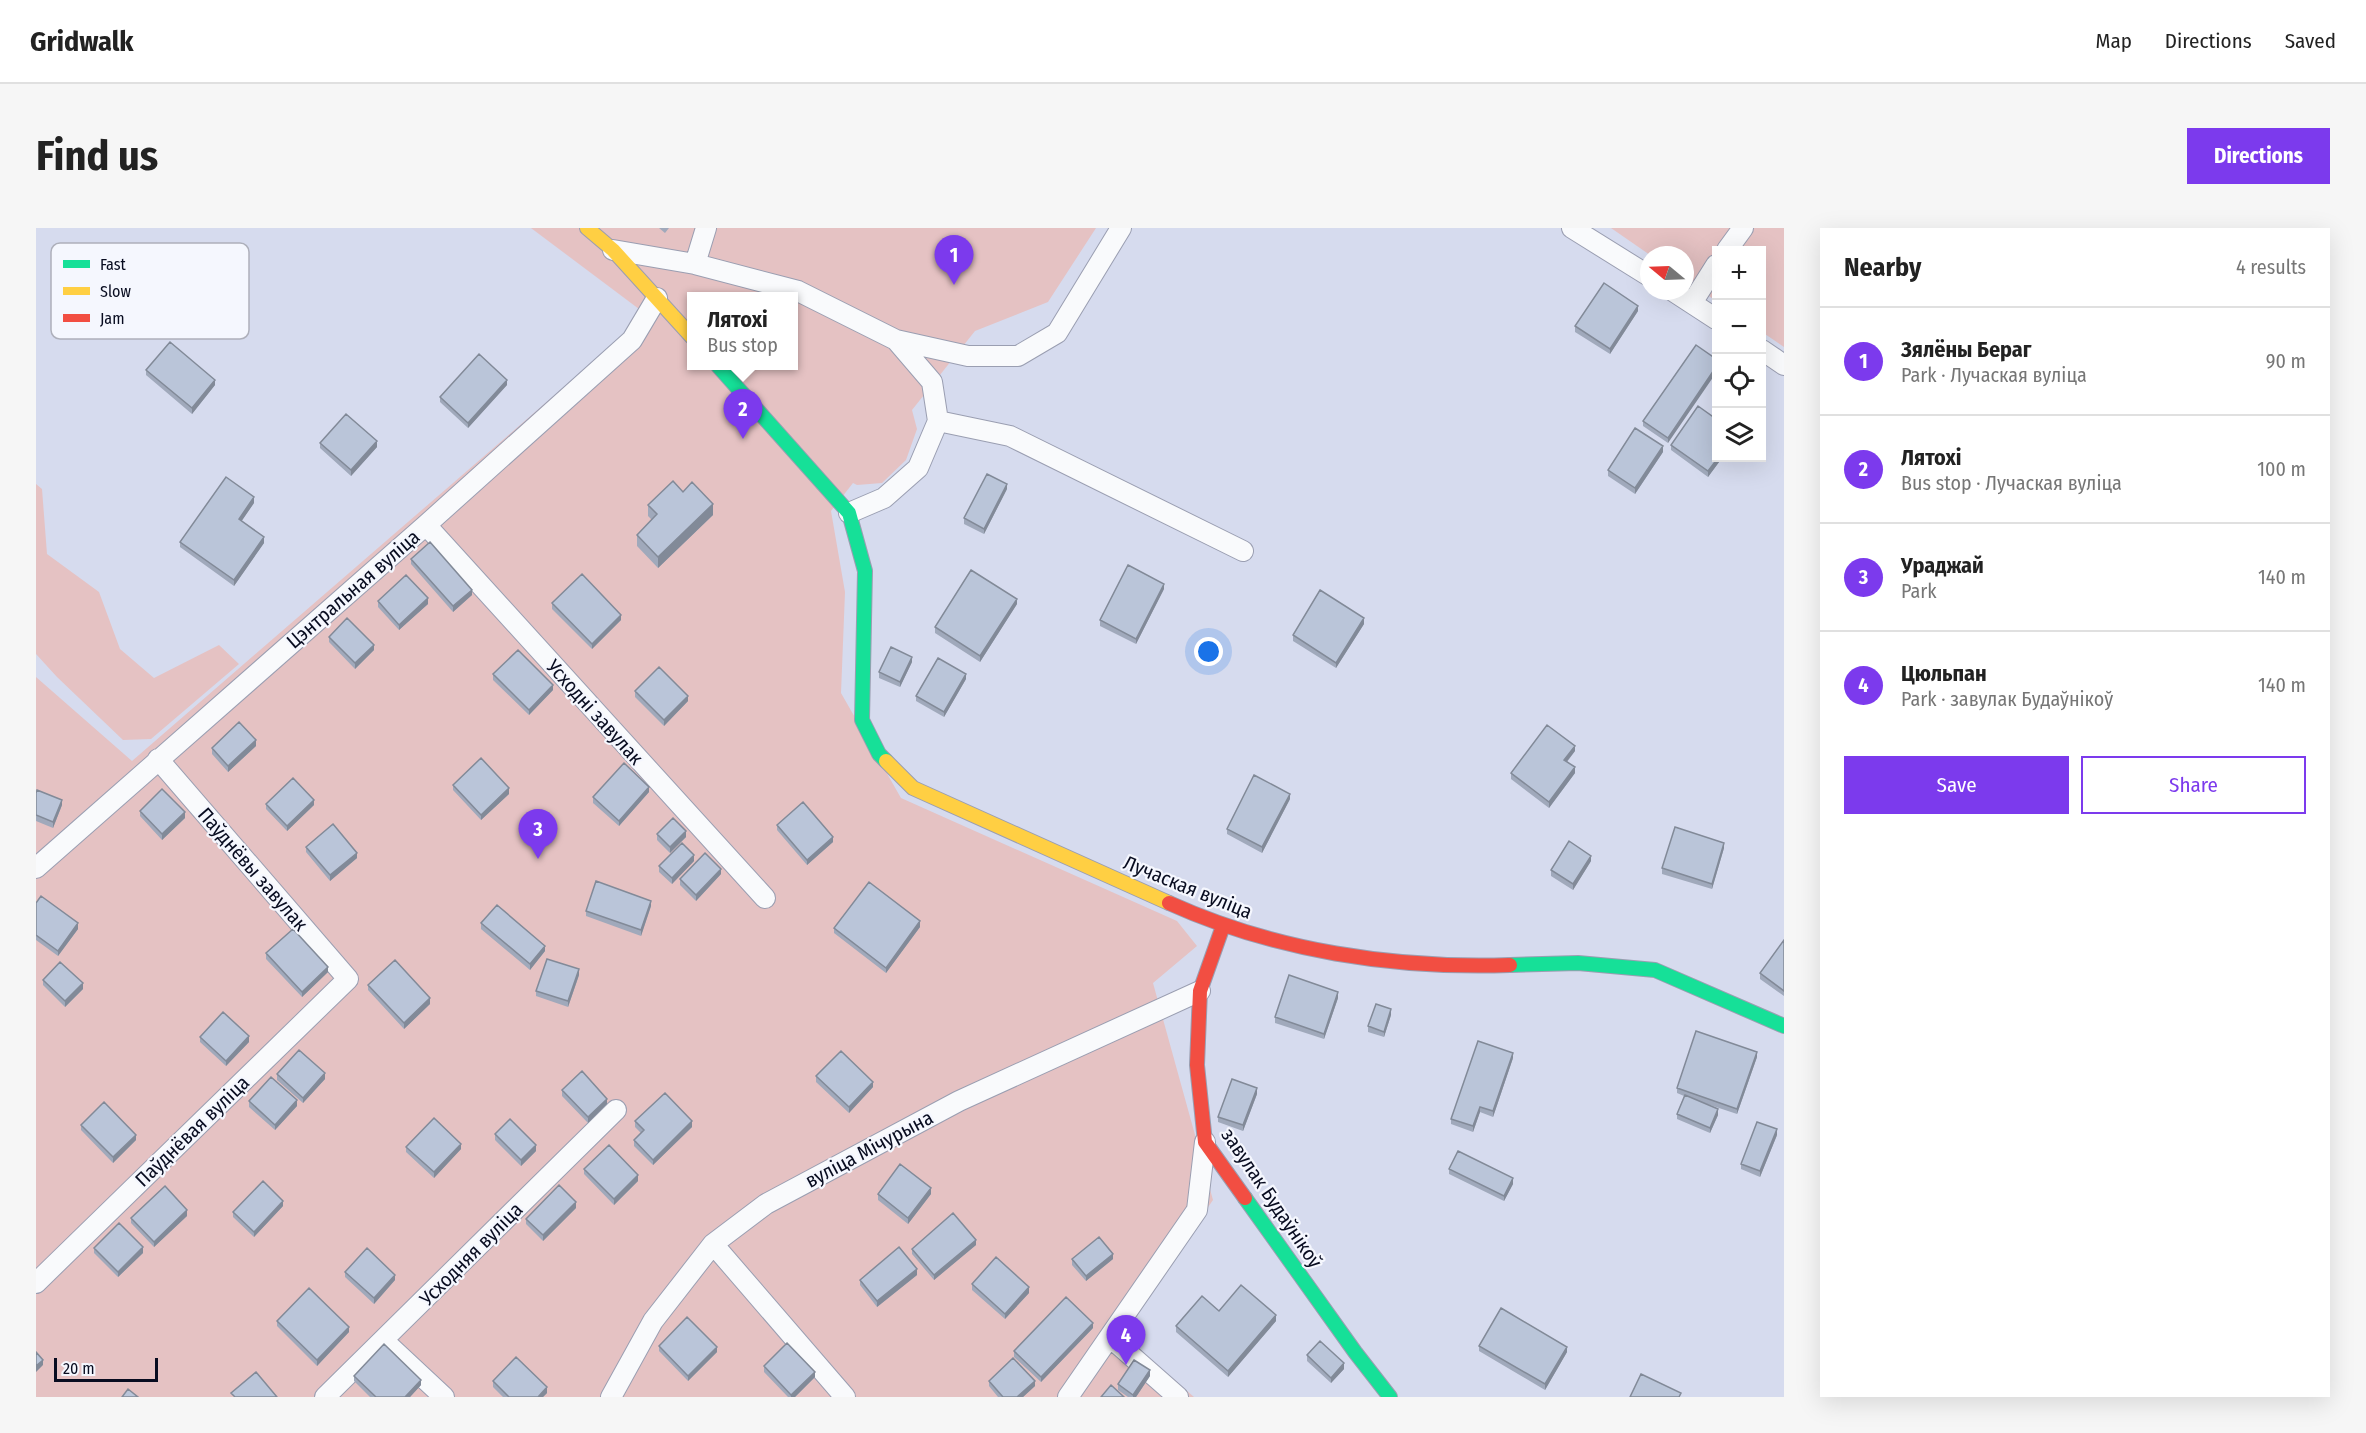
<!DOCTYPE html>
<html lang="en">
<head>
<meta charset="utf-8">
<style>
	body { margin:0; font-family:"Fira Sans Condensed",sans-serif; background:#f6f6f6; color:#222 }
	.controls { position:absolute; right:18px; top:18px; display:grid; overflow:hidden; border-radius:0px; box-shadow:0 6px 24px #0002 }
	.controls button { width:54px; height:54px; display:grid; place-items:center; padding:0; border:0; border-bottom:2px solid #e0e0e0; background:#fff; color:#222; font:30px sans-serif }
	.compass { position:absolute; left:1604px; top:18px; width:54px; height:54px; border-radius:50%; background:#fff; box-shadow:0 6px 24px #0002; rotate:289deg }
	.scale { position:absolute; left:18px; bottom:15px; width:104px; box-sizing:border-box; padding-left:6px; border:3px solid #080c20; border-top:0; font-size:16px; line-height:21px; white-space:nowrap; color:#080c20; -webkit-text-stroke:4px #f5f7fe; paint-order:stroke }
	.you { position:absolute; left:1173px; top:424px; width:21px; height:21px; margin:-15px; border:4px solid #fff; border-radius:50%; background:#1a73e8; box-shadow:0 0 0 9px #1a73e833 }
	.badge { display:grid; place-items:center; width:39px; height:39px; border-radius:50%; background:#7c3aed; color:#fff; font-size:20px; font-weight:700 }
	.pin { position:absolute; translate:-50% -50px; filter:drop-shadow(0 2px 3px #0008) }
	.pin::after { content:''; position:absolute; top:32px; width:21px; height:18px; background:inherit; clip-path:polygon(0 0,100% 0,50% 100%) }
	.popup { position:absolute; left:651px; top:64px; width:111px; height:78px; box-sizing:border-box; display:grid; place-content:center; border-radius:0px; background:#fff; filter:drop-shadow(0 2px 4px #0005); font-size:20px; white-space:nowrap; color:#767676 }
	.popup b { font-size:22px; color:#222 }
	.popup::after { content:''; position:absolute; left:50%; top:100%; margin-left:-12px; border:12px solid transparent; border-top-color:#fff }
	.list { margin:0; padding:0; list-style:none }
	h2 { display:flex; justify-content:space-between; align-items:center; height:78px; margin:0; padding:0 24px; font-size:26px }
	h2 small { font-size:20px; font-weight:400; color:#767676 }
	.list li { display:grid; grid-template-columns:39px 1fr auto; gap:18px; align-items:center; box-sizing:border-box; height:108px; padding:0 24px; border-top:2px solid #e0e0e0 }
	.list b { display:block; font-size:22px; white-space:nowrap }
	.list p { margin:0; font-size:20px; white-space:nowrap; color:#767676 }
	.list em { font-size:20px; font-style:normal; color:#767676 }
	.actions { display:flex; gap:12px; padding:18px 24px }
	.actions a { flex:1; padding:14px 0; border:2px solid #7c3aed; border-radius:0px; text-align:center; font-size:21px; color:#7c3aed }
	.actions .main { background:#7c3aed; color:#fff }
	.icon { flex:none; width:33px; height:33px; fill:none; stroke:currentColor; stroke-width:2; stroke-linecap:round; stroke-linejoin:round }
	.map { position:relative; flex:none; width:1748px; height:1169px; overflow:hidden; border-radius:0px }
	header { display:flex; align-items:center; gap:36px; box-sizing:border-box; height:84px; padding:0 30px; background:#fff; border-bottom:2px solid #e0e0e0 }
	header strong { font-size:28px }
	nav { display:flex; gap:33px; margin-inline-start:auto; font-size:21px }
	.intro { display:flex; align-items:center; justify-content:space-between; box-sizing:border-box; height:144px; padding:0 36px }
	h1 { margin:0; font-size:42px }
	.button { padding:15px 27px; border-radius:0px; background:#7c3aed; color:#fff; font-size:21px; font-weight:700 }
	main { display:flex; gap:36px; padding:0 36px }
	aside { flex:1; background:#fff; border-radius:0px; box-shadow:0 6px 24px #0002 }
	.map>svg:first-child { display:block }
	.green { fill:#e5c2c3; fill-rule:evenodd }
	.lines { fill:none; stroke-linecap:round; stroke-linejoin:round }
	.lane-casing { stroke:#9a9eb1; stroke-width:22 }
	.fast-casing { stroke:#9a9eb1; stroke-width:16 }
	.slow-casing { stroke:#9a9eb1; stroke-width:16 }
	.jam-casing { stroke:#9a9eb1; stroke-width:16 }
	.lane { stroke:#f9fafc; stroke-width:20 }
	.fast { stroke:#16e098; stroke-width:14 }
	.slow { stroke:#ffcf43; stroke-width:14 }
	.jam { stroke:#f24e42; stroke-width:14 }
	.wall { fill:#a0a9bb }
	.shaded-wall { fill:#828a98 }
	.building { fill:#bac5d9; stroke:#828a98; stroke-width:1.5 }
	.labels { text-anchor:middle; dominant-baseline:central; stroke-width:4.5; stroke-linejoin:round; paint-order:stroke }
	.street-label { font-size:20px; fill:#080c20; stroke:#f5f7fe }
	.key { fill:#f5f7fe; stroke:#aeb0bb; stroke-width:1.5 }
	.key-label { font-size:16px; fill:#080c20 }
</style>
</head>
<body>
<header>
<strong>Gridwalk</strong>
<nav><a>Map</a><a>Directions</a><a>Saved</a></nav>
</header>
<div class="intro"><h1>Find us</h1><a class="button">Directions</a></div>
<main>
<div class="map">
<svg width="1748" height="1169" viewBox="0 0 1748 1169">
	<rect width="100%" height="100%" fill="#d6dbee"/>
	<!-- green -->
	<path class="green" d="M495 0H1060L1012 74 939 103 876 182 881 201 870 232 846 255 821 257 817 255 795 283 809 364 805 465 865 570 1141 693 1161 718 1117 755 1177 972 1085 1105 1158 1169H0V449L96 533 611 87ZM656 68H758V138H656Z
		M1575 0H1748V119L1726 104V22H1680V73L1649 51V27H1614Z
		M0 256 6 261 11 326 63 364 84 421 118 450 183 417 203 436 115 511 87 512 21 449 0 426Z"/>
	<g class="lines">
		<defs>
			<path id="lane" d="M1536 0 1613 48
				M577 22 659 36 762 63 860 112 896 154 902 193 882 240 848 270 813 285
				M1691 22 1707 0
				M659 36 670 0
				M1637 63 1680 91
				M1656 75 1680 37
				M860 112 932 128H982L1021 105 1085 0
				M1726 122 1748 137
				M902 193 974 208 1207 323
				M390 297 729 670
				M0 640 390 297 596 112 621 70
				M677 1016 809 1169
				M0 1055 312 751 122 531
				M1075 1110 1142 1169
				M348 1113 408 1169
				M289 1169 580 882
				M575 1169 617 1093 677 1016 730 976 923 873 1164 763
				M1032 1169 1161 982 1169 914"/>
			<path id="fast" d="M682 138 813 285 829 343 826 492 843 526 850 533
				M1474 737 1542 735 1619 742 1748 798
				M1209 970 1319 1124 1354 1169"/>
			<path id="slow" d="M551 0 577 22 656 109
				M850 533 877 560 1133 675"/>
			<path id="jam" d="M1133 675C1239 723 1358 741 1474 737
				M1187 698 1164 763 1161 837 1169 914 1209 970"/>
		</defs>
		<!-- lane casing -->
		<use href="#lane" class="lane-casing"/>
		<!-- fast casing -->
		<use href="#fast" class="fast-casing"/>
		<!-- slow casing -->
		<use href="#slow" class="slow-casing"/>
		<!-- jam casing -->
		<use href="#jam" class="jam-casing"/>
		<!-- lane -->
		<use href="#lane" class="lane"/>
		<!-- fast -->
		<use href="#fast" class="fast"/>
		<!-- slow -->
		<use href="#slow" class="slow"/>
		<!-- jam -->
		<use href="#jam" class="jam"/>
	</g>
	<!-- wall -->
	<path class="wall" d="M623 0H633L629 5Z
		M1602 83 1574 126 1539 104V98Z
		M1660 117 1632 215 1607 198V193Z
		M110 142 179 157 156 186 110 147Z
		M471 157 432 200 404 174V169Z
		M284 215 341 219 315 248 284 220Z
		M1635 217 1680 230H1686L1672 249 1635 222Z
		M1627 224 1599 266 1572 248V242Z
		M971 261 948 306 928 296V290Z
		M647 264 677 287 622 340 601 318V307L616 292 612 288V277Z
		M218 275 205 293 228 315 198 358 144 319V314Z
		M375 331 436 367 417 384 375 336Z
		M1128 361 1100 416 1064 398V392Z
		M342 373 392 376 363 402 342 379Z
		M516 375 585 392 556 421 516 381Z
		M981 376 944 434 899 405V399Z
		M1328 396 1300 440 1257 413V407Z
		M293 409 338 422 319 441 293 414Z
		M876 434 864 459 843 450V444Z
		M457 446 517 462 493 487 457 452Z
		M930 451 908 489 880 473V468Z
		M599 463 652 473 628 498 599 469Z
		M220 518 192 544 176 526V520Z
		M1539 523 1531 534 1539 545 1513 580 1475 551V545Z
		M417 557 473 566 445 592 417 562Z
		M613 564 583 598 557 575V569Z
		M0 565 26 577 17 600 0 593Z
		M1254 571 1226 625 1191 606V601Z
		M230 576 278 577 251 603 230 581Z
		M104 583 149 590 126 612 104 588Z
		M741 597 797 614 771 637 741 602Z
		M621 606 650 609 634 625 621 612Z
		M270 619 321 630 294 653 270 624Z
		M1688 620 1676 661 1626 646V640Z
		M658 633 636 656 623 644V638Z
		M1555 633 1537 662 1515 648V642Z
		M685 646 660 673 644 657V651Z
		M0 675 42 701 22 728 0 712Z
		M615 678 605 708 550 688V683Z
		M445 695 509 723 494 742 445 701Z
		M884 699 850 745 798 705V700Z
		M1748 712V768L1724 751V745Z
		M230 725 292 744 266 769 230 731Z
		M543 747 532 779 500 768V763Z
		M7 752 47 761 29 779 7 757Z
		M332 757 394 776 368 801 332 762Z
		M1302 770 1288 811 1239 795V789Z
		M1355 787 1348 809 1332 804V798Z
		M164 809 213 814 190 838 164 814Z
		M1721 829 1701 886 1665 874 1682 887 1674 905 1641 891V886L1648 868 1641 865V860Z
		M1477 830 1457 889 1444 884 1437 904 1415 896V891Z
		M241 846 289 851 267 875 241 852Z
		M780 848 837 859 813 885 780 854Z
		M526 862 571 876 552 895 526 868Z
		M1221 866 1207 903 1182 894V889Z
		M213 873 261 878 239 902 213 879Z
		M599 893 656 899 617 937 598 918V912L605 905 599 899Z
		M45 897 100 912 77 935 45 902Z
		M459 906 500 923 485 938 459 912Z
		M1741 907 1724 949 1705 941V936Z
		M370 919 425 921 398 950 370 924Z
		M548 941 602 953 578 977 548 946Z
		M1413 941 1477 956 1468 973 1413 946Z
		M842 966H895L872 996 842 972Z
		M247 978 218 1009 197 989V984Z
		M540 980 507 1013 490 996V991Z
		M151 988 118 1019 95 995V990Z
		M940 1017 898 1052 876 1026V1021Z
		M58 1020 107 1025 82 1049 58 1025Z
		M1036 1031H1077L1050 1053 1036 1037Z
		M309 1044 359 1052 338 1076 309 1049Z
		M881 1047 841 1079 824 1057V1052Z
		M936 1056 993 1065 969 1091 936 1062Z
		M1183 1083 1240 1093 1192 1149 1140 1104V1098Z
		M241 1093 313 1104 281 1138 241 1098Z
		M1057 1100 1005 1154 978 1129V1123Z
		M623 1118 681 1124 652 1153 623 1123Z
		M1443 1118 1531 1124 1509 1162 1443 1123Z
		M1271 1127 1308 1141 1295 1155 1271 1133Z
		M728 1138 779 1149 759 1169H752L728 1144Z
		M318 1148 385 1157 374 1169H334L318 1153Z
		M1114 1148 1100 1169H1092L1082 1162V1156Z
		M457 1153 511 1165 507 1169H467L457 1159Z
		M953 1153 999 1158 987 1169H962L953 1158Z"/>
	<!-- shaded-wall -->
	<path class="shaded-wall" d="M1602 78V83L1574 126V121Z
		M1680 139V145L1632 215V210Z
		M179 152V157L156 186V180Z
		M471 152V157L432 200V195Z
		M341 213V219L315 248V242Z
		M1627 218V224L1599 266V260Z
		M1682 230H1686L1672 249V243Z
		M971 256V261L948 306V301Z
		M218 269V275L203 297V291Z
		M677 276V287L622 340V329Z
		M228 309V315L198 358V352Z
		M1128 356V361L1100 416V411Z
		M436 362V367L417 384V378Z
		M392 370V376L363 402V397Z
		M981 371V376L944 434V428Z
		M585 387V392L556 421V416Z
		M1328 390V396L1300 440V435Z
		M338 417V422L319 441V435Z
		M876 429V434L864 459V454Z
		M930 446V451L908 489V484Z
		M517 457V462L493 487V482Z
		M652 468V473L628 498V492Z
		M220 512V518L192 544V538Z
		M1539 518V523L1528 537V532Z
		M1539 539V545L1513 580V574Z
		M613 559V564L583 598V593Z
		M473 560V566L445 592V587Z
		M1254 566V571L1226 625V619Z
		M26 572V577L17 600V594Z
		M278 572V577L251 603V598Z
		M149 584V590L126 612V606Z
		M650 603V609L634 625V619Z
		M797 609V614L771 637V632Z
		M1688 615V620L1676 661V656Z
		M321 625V630L294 653V647Z
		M658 627V633L636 656V650Z
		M1555 628V633L1537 662V656Z
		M685 641V646L660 673V667Z
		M615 673V678L605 708V702Z
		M884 693V699L850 745V740Z
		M42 695V701L22 728V723Z
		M509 718V723L494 742V736Z
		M292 739V744L266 769V764Z
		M543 741V747L532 779V773Z
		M47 755V761L29 779V773Z
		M1302 764V770L1288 811V806Z
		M394 770V776L368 801V795Z
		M1355 781V787L1348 809V804Z
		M213 808V814L190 838V833Z
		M1721 824V829L1701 886V881Z
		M1477 825V830L1457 889V883Z
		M289 845V851L267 875V870Z
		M837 854V859L813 885V879Z
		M1221 860V866L1207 903V897Z
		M571 871V876L552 895V889Z
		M261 872V878L239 902V897Z
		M1444 879V884L1437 904V898Z
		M1682 881V887L1674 905V900Z
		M656 893V899L617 937V932Z
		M1741 901V907L1724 949V943Z
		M100 907V912L77 935V929Z
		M425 916V921L398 950V944Z
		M500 917V923L485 938V932Z
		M602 947V953L578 977V971Z
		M1477 950V956L1468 973V968Z
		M895 960V966L872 996V990Z
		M247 973V978L218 1009V1004Z
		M540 974V980L507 1013V1007Z
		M151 982V988L118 1019V1014Z
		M940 1012V1017L898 1052V1047Z
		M107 1019V1025L82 1049V1044Z
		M1077 1026V1031L1050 1053V1048Z
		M881 1041V1047L841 1079V1073Z
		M359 1047V1052L338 1076V1070Z
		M993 1059V1065L969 1091V1086Z
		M1240 1087V1093L1192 1149V1143Z
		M1057 1095V1100L1005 1154V1149Z
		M313 1099V1104L281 1138V1132Z
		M681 1119V1124L652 1153V1148Z
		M1531 1119V1124L1509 1162V1156Z
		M7 1132V1137L0 1144V1138Z
		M1308 1135V1141L1295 1155V1150Z
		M1114 1142V1148L1100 1169H1097V1167Z
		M779 1144V1149L759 1169H755V1167Z
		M385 1152V1157L374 1169H369Z
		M999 1153V1158L987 1169H981Z
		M511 1159V1165L507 1169H502Z"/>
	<!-- building -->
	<path class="building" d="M1568 55 1602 78 1574 121 1539 98Z
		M134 114 179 152 156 180 110 142Z
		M1660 117 1680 131V139L1632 210 1607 193Z
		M443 126 471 152 432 195 404 169Z
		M1662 178 1680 191V230H1682L1672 243 1635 217Z
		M310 186 341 213 315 242 284 215Z
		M1599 200 1627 218 1599 260 1572 242Z
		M951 246 971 256 948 301 928 290Z
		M190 249 218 269 203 291 228 309 198 352 144 314Z
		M637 253 647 264 656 254 677 276 622 329 601 307 621 286 612 277Z
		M394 314 436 362 417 378 375 331Z
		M1092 337 1128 356 1100 411 1064 392Z
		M935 342 981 371 944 428 899 399Z
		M546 346 585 387 556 416 516 375Z
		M370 347 392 370 363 397 342 373Z
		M1284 362 1328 390 1300 435 1257 407Z
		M311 390 338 417 319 435 293 409Z
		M855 419 876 429 864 454 843 444Z
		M482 422 517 457 493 482 457 446Z
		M902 430 930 446 908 484 880 468Z
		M623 439 652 468 628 492 599 463Z
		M203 494 220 512 192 538 176 520Z
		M1511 497 1539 518 1528 532 1539 539 1513 574 1475 545Z
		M445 530 473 560 445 587 417 557Z
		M588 535 613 559 583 593 557 569Z
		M1218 547 1254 566 1226 619 1191 601Z
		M257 550 278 572 251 598 230 576Z
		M126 561 149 584 126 606 104 583Z
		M1 562 26 572 17 594 0 587V565Z
		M767 574 797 609 771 632 741 597Z
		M637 590 650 603 634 619 621 606Z
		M297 596 321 625 294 647 270 619Z
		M1639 599 1688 615 1676 656 1626 640Z
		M1533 613 1555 628 1537 656 1515 642Z
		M646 615 658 627 636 650 623 638Z
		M669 625 685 641 660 667 644 651Z
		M560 653 615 673 605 702 550 683Z
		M833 654 884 693 850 740 798 700Z
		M5 668 42 695 22 723 0 707V675Z
		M461 677 509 718 494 736 445 695Z
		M257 701 292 739 266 764 230 725Z
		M1748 712V763L1724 745Z
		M511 731 543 741 532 773 500 763Z
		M359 732 394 770 368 795 332 757Z
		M24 734 47 755 29 773 7 752Z
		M1253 747 1302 764 1288 806 1239 789Z
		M1340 776 1355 781 1348 804 1332 798Z
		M187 784 213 808 190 833 164 809Z
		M1660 803 1721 824 1701 881 1641 860Z
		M1442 813 1477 825 1457 883 1444 879 1437 898 1415 891Z
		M263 822 289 845 267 870 241 846Z
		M805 823 837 854 813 879 780 848Z
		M546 843 571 871 552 889 526 862Z
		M235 849 261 872 239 897 213 873Z
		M1196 851 1221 860 1207 897 1182 889Z
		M629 865 656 893 617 932 598 912 608 902 599 893Z
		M1649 867 1682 881 1674 900 1641 886Z
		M68 874 100 907 77 929 45 897Z
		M398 890 425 916 398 944 370 919Z
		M474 891 500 917 485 932 459 906Z
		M1721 894 1741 901 1724 943 1705 936Z
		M573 917 602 947 578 971 548 941Z
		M1422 923 1477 950 1468 968 1413 941Z
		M864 936 895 960 872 990 842 966Z
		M227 953 247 973 218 1004 197 984Z
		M523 957 540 974 507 1007 490 991Z
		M129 958 151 982 118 1014 95 990Z
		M917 985 940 1012 898 1047 876 1021Z
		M83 995 107 1019 82 1044 58 1020Z
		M1063 1009 1077 1026 1050 1048 1036 1031Z
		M863 1019 881 1041 841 1073 824 1052Z
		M331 1020 359 1047 338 1070 309 1044Z
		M960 1029 993 1059 969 1086 936 1056Z
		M1205 1057 1240 1087 1192 1143 1140 1098 1166 1068 1183 1083Z
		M273 1060 313 1099 281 1132 241 1093Z
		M1030 1069 1057 1095 1005 1149 978 1123Z
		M1465 1080 1531 1119 1509 1156 1443 1118Z
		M651 1089 681 1119 652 1148 623 1118Z
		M1284 1113 1308 1135 1295 1150 1271 1127Z
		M751 1115 779 1144 755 1167 728 1138Z
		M348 1116 385 1152 369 1169H340L318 1148Z
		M0 1124 7 1132 0 1138Z
		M480 1129 511 1159 502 1169H473L457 1153Z
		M977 1130 999 1153 981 1169H967L953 1153Z
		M1098 1132 1114 1142 1097 1167 1082 1156Z
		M220 1144 241 1169H199L195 1165Z
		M1605 1146 1645 1165 1643 1169H1594Z
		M1075 1157 1088 1169H1065Z
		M92 1161 102 1169H86Z"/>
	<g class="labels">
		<!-- street labels -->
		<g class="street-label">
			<text transform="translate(317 361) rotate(-41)">Цэнтральная вуліца</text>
			<text transform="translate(559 484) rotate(48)">Усходні завулак</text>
			<text transform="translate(217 641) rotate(49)">Паўднёвы завулак</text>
			<text transform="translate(1152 659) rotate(22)">Лучаская вуліца</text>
			<text transform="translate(156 903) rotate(-44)">Паўднёвая вуліца</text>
			<text transform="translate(833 921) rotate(-28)">вуліца Мічурына</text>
			<text transform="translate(1236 970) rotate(56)">завулак Будаўнікоў</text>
			<text transform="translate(435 1026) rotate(-45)">Усходняя вуліца</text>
		</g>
	</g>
	<!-- legend -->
	<rect x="15" y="15" width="198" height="96" rx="9" class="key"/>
	<rect x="27" y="32" width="27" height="8" fill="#16e098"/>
	<rect x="27" y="59" width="27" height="8" fill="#ffcf43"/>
	<rect x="27" y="86" width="27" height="8" fill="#f24e42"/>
	<g class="key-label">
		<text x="64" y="42">Fast</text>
		<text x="64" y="69">Slow</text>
		<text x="64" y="96">Jam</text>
	</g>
</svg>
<div class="controls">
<button>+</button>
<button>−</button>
<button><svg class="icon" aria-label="locate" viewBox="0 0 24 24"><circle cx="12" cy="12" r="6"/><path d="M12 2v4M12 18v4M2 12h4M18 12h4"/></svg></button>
<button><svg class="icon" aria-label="layers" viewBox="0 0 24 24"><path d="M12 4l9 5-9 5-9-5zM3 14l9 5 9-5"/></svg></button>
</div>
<svg class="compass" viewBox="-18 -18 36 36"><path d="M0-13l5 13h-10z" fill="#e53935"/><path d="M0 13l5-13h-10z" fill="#767676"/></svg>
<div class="scale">20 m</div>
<div class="you"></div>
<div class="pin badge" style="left:918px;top:57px">1</div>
<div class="pin badge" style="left:707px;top:211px">2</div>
<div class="popup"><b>Лятохі</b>Bus stop</div>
<div class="pin badge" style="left:502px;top:631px">3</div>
<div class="pin badge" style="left:1090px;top:1137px">4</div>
</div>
<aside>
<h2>Nearby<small>4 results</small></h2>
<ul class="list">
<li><span class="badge">1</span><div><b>Зялёны Бераг</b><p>Park · Лучаская вуліца</p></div><em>90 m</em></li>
<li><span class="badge">2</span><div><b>Лятохі</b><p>Bus stop · Лучаская вуліца</p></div><em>100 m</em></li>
<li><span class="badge">3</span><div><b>Ураджай</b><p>Park</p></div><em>140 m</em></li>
<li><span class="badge">4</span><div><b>Цюльпан</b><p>Park · завулак Будаўнікоў</p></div><em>140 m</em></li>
</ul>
<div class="actions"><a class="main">Save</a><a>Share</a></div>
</aside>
</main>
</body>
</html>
